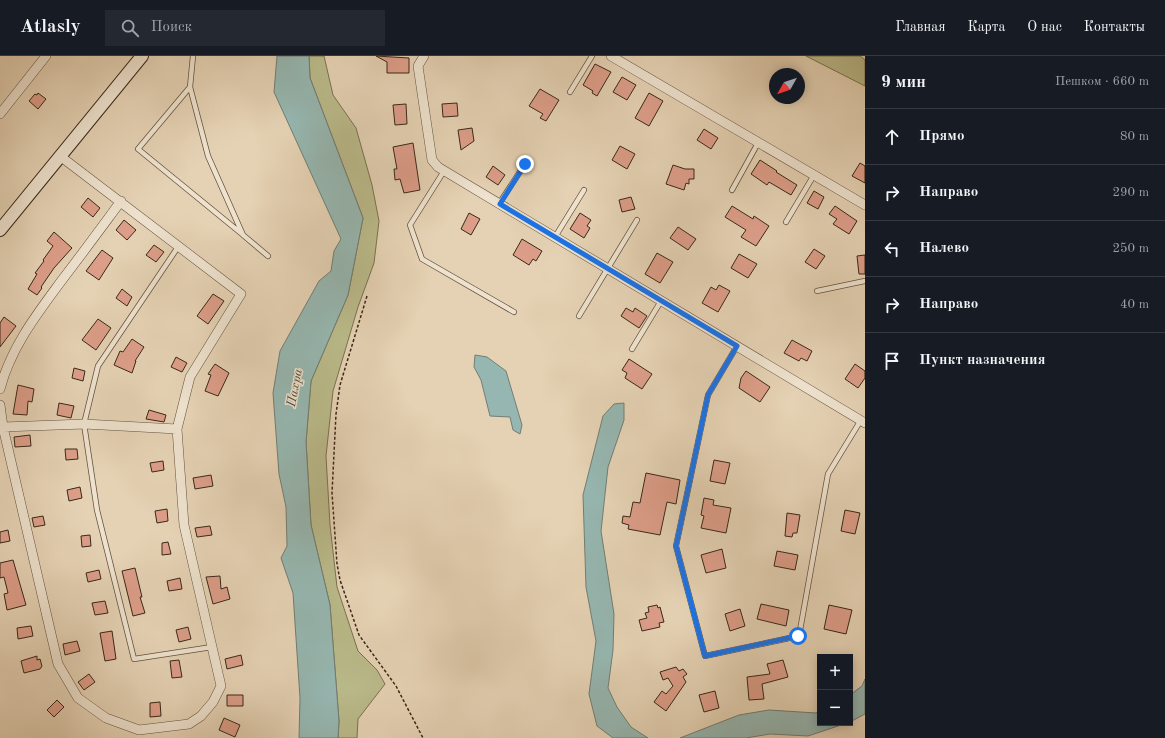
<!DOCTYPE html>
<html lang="ru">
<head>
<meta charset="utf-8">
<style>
	body { margin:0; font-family:"Old Standard TT",serif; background:#242831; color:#f1f3f6 }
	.controls { position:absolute; right:12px; bottom:12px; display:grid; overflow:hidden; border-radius:0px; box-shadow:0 2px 10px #0003 }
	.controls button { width:36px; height:36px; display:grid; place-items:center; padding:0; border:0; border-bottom:1px solid #363941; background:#171b24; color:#f1f3f6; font:20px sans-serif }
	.compass { position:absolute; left:769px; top:12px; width:36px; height:36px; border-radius:50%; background:#171b24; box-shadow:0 2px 10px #0003; rotate:230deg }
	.stop { position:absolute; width:12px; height:12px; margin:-9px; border:3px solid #1a73e8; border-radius:50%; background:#fff }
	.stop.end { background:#1a73e8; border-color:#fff; box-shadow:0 1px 4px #0008 }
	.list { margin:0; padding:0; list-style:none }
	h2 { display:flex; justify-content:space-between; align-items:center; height:52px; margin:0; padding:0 16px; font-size:17px }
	h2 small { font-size:13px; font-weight:400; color:#9ea1a6 }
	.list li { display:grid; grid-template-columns:26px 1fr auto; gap:12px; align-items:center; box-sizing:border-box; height:56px; padding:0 16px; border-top:1px solid #363941 }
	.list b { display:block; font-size:15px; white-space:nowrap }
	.list em { font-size:13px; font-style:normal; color:#9ea1a6 }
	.icon { flex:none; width:22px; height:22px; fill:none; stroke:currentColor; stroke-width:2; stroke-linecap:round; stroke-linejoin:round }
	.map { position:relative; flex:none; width:865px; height:682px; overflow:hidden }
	header { display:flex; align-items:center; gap:24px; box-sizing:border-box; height:56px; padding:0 20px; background:#171b24; border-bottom:1px solid #363941 }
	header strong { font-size:19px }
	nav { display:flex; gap:22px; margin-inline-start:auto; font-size:14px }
	.search { width:280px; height:36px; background:#242831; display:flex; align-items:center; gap:10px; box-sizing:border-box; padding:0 14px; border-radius:0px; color:#9ea1a6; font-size:15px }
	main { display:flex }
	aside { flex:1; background:#171b24 }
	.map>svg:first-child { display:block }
	.green { fill:#baba8a; stroke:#7a7151 }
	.water { fill:#96b7b1; stroke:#717e74 }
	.building { fill:#dd9e89; stroke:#392818 }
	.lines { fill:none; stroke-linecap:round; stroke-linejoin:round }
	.service-casing { stroke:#64523f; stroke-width:6 }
	.minor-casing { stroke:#64523f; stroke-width:10 }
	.secondary-casing { stroke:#392818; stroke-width:14 }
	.path { stroke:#392818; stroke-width:1.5; stroke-dasharray:3 2; stroke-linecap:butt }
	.service { stroke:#eee2ce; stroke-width:4.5 }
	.minor { stroke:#eee2ce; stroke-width:9 }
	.secondary { stroke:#eee2ce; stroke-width:12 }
	.route { stroke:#1a73e8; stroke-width:5 }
	.labels { text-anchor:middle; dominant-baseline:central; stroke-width:3; stroke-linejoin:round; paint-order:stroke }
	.water-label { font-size:13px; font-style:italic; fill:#504c3e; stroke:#eee2ce }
</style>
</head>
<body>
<header>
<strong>Atlasly</strong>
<div class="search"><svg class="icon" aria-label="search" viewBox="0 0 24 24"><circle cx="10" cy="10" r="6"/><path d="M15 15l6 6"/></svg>Поиск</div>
<nav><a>Главная</a><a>Карта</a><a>О нас</a><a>Контакты</a></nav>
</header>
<main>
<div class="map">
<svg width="865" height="682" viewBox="0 0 865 682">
	<rect width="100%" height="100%" fill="#e5d2b4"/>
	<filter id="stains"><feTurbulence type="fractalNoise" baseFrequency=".005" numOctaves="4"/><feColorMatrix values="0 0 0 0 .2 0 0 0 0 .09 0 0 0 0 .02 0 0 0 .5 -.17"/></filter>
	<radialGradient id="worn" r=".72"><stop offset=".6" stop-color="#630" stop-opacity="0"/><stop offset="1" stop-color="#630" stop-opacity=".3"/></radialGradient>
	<!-- green -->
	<path class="green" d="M309 0H324L333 39 356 72 372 129 379 165 374 207 358 251 333 335 326 400 330 469 337 531 358 595 377 614 385 628 358 663 357 682H338L339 665 330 549 311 469 306 386 311 325 348 239 363 162 310 22Z
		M806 0H860L865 4V30Z"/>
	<!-- water -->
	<path class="water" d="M277 0H309L310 22 363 162 348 239 311 325 306 386 311 469 330 549 339 665 338 682H299L300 642 293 537 281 502 287 490 286 451 279 418 273 337 280 295 319 225 331 215 334 195 341 183 274 36Z
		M475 299 487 301 506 315 522 369 520 378 513 374 510 361 490 360 481 324 474 311Z
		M624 347V364L608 411 601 475 614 558 613 594 608 632 617 651 631 671 648 682H613L597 670 589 638 596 585 586 531 583 439 603 360 614 348Z
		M865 623V658L850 666V639L862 630Z
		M769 654 816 657 820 655V667H847L808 680 770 678 746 682H680L739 659Z"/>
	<!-- building -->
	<path class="building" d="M376 0 409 2V17H387V6Z
		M595 8 611 16 597 40 592 37 593 35 583 29Z
		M622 21 636 29 627 44 613 36Z
		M540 33 559 44 546 65 540 62 543 58 529 50Z
		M38 37 46 43 38 53 29 45 35 38 37 39Z
		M649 37 663 45 649 70 635 62Z
		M457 47 458 60 443 61 442 48Z
		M406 48 407 68 395 69 393 49Z
		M472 72 474 85 461 94 458 74Z
		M704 73 718 82 711 93 697 84Z
		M413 87 420 134 404 137 400 123 395 124 394 113H397L393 91Z
		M620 90 635 98 627 113 612 104Z
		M760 104 777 115 776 116 797 129 791 139 769 126 767 129 751 118Z
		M860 107 865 110V127L852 120Z
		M673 109 685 113H694V123H689V128L686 127 684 134 666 128Z
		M493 110 505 119 498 129 486 121Z
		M814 135 824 141 818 153 807 147Z
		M631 141 635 153 622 156 619 144Z
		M88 142 100 152 93 161 81 151Z
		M732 150 753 163 754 160 769 170 756 190 741 181 746 174 725 161Z
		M835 150 857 165 849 178 833 168 837 163 829 158Z
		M469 157 480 163 471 179 461 173Z
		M580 157 591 164 587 170 590 172 584 182 570 173Z
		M124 164 136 174 127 184 116 174Z
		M678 171 696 183 688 194 670 182Z
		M54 176 72 192 54 212 41 231 42 232 37 239 28 233 37 218 35 217 44 205 43 204 53 190 47 185Z
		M522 183 542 195 536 205 533 203 529 209 513 199Z
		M154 189 164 196 156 206 146 199Z
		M814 193 825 200 816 213 805 206Z
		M102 194 113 202 99 224 86 215Z
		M657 197 673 206 660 227 645 218Z
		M739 198 757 208 748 222 731 212Z
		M865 199V218H859L857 200Z
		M719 229 730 235 718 256 702 247 711 231 716 234Z
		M122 233 132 241 127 250 116 242Z
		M213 238 224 245 208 268 197 260Z
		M626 252 633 256 635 252 647 260 639 272 621 260Z
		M4 261 16 270 0 291V267Z
		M98 263 111 272 96 294 82 284Z
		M132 283 144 291 135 305H136L132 317 114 309 120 295 123 296Z
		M792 284 812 295 807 305 801 302 799 305 784 297Z
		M176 301 187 307 182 316 171 311Z
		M629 303 652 318 642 333 625 322 627 317 622 314Z
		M215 308 229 317 218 340 205 335 211 319 208 318Z
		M855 308 865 315V322L858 332 845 323Z
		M74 312 85 315 83 325 72 322Z
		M746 315 770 331 760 346 739 332 741 322Z
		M18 329 34 333 32 346 28 345 27 359 13 358Z
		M59 347 74 350 71 362 57 359Z
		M149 354 166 359 164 366 146 363Z
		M30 379 31 390 15 391 14 381Z
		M65 393H77L78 403 66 404Z
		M714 404 730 407 725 428 710 425Z
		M163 405 164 414 152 416 150 407Z
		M646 417 680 424 676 448 667 446 660 479 628 473 629 469 622 467 623 460 630 461 633 446 640 447Z
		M211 419 213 430 195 433 193 422Z
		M80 431 82 442 69 445 67 434Z
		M704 442 714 444 713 449 731 452 726 477 701 472 704 460 701 459Z
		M167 453 168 465 157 467 155 455Z
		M845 454 860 457 855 478 841 475Z
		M787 457 800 459 797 477H793L792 481 785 480Z
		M43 460 45 469 34 471 32 462Z
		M210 470 212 479 197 481 195 472Z
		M8 474 10 485 0 487V476Z
		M90 479 91 490 82 491 81 480Z
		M168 486 171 498 162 499V487Z
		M722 493 726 512 706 517 701 499Z
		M777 495 798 499 795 514 774 510Z
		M13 504 26 549 7 554 4 538 8 537 4 521 0 522V507Z
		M135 512 142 541H140L145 557 133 560 122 515Z
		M99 514 101 523 88 526 86 517Z
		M220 520 221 533 227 531 230 543 213 548 206 521Z
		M180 522 182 533 169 535 167 525Z
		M105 545 108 557 95 559 92 547Z
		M761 548 789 554 786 570 757 563Z
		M657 549 658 552 660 551 664 566 659 567 660 571 642 575 639 564 647 562 645 557 649 556 648 551Z
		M829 549 852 554 846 578 824 573Z
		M740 553 745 570 730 575 725 558Z
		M31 570 33 580 18 583 17 572Z
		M188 571 191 583 179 586 176 574Z
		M112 575 116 603 105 605 100 577Z
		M77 585 80 595 65 599 63 588Z
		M241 599 243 609 227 613 225 603Z
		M37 600V604L40 603 42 610 40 613 24 617 21 605Z
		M179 604 182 621 172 622 170 605Z
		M783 604 788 621 762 628 764 643 749 644 747 621 770 618 767 608Z
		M676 611 679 615 683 613 687 618 683 621 686 626 666 655 654 646 662 635 666 638 673 630 668 622 663 624 660 616Z
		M89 618 95 626 84 634 78 626Z
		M715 635 719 652 704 656 699 639Z
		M227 639H243V650H227Z
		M57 644 64 651 54 661 47 654Z
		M160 646 161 660 150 661V647Z
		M224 662 240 669 235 681 219 674Z"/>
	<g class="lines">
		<defs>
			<path id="service" d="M193 0 190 31 208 100 243 179 268 200
				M190 31 138 93 242 178
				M570 36 592 0
				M444 115 410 169 422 203 514 256
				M732 134 758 87
				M499 148 525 108
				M786 166 814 119
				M555 181 584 134
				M178 191 98 310 84 368 97 454 134 603 212 591
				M817 235 865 225
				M579 260 637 164
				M737 290 708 339 676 490 705 600 799 580 828 418 861 364
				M632 293 661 245"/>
			<path id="minor" d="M424 0 418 10 432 104 438 111 865 367
				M611 0 865 149
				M0 58 46 0
				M0 333C11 291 37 258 62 224 82 198 101 172 121 145
				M0 349 3 371 58 608 78 642 106 662 139 674 189 668 201 660 213 646 221 630 184 469 177 373 190 321 241 238 60 100
				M3 371 84 368 177 373"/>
			<path id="secondary" d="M0 174 142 0"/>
		</defs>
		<!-- service casing -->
		<use href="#service" class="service-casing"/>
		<!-- minor casing -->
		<use href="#minor" class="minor-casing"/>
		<!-- secondary casing -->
		<use href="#secondary" class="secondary-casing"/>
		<!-- path -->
		<path class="path" d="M367 240 340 329 336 358 332 437 337 508 340 524 359 579 396 630 423 682"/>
		<!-- service -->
		<use href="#service" class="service"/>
		<!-- minor -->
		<use href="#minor" class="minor"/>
		<!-- secondary -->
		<use href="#secondary" class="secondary"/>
	</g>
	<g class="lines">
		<!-- route -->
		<path class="route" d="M525 108 500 148 737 290 708 339 676 490 705 600 798 580"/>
	</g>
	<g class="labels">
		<!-- water labels -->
		<g class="water-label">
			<text transform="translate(295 332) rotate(-79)">Пахра</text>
		</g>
	</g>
	<rect width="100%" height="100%" filter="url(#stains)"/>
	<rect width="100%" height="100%" fill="url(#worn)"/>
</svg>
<div class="controls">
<button>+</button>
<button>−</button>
</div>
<svg class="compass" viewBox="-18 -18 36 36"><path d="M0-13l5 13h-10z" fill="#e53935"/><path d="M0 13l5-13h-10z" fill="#9ea1a6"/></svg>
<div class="stop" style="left:798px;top:580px"></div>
<div class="stop end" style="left:525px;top:108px"></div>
</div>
<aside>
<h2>9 мин<small>Пешком · 660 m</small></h2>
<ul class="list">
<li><svg class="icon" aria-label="ahead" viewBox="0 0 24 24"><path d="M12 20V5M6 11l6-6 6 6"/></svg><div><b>Прямо</b></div><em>80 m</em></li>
<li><svg class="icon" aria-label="right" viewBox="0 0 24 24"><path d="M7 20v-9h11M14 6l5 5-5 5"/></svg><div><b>Направо</b></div><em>290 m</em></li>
<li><svg class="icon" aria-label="left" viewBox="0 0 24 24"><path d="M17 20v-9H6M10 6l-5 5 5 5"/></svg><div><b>Налево</b></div><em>250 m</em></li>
<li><svg class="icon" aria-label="right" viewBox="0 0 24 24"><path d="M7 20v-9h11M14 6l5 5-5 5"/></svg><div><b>Направо</b></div><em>40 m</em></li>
<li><svg class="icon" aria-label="arrive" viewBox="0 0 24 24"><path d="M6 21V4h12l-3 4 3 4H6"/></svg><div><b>Пункт назначения</b></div></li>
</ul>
</aside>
</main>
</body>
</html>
